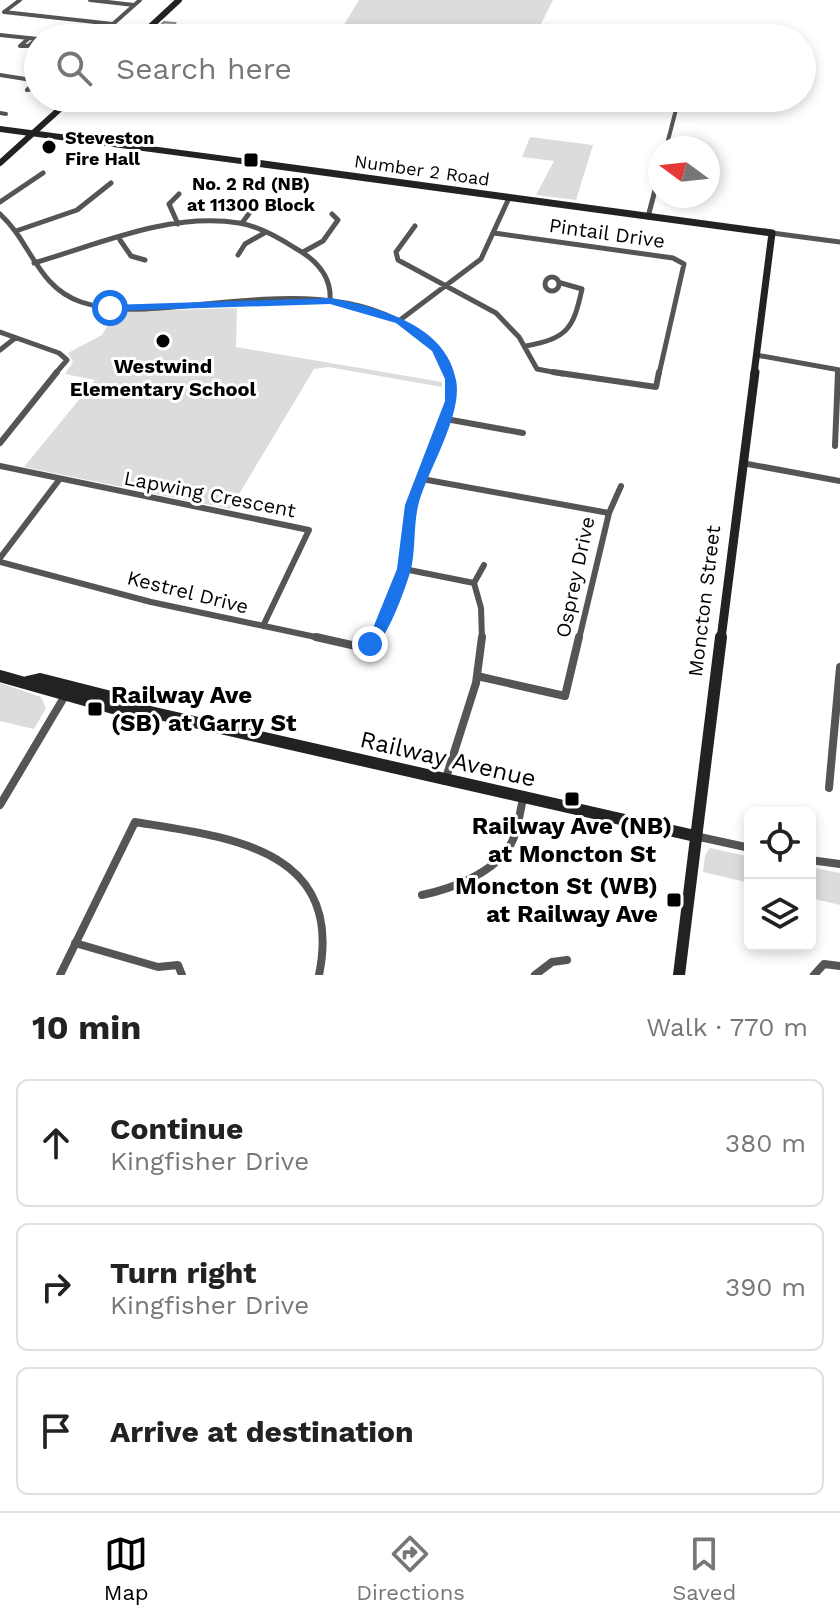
<!DOCTYPE html>
<html lang="en">
<head>
<meta charset="utf-8">
<style>
	body { margin:0; font-family:"Work Sans",sans-serif; background:#f2f2f2; color:#222 }
	.controls { position:absolute; right:24px; bottom:24px; display:grid; overflow:hidden; border-radius:12px; box-shadow:0 4px 12px #0003 }
	.controls button { width:72px; height:72px; display:grid; place-items:center; padding:0; border:0; border-bottom:2px solid #e0e0e0; background:#fff; color:#222; font:40px sans-serif }
	.compass { position:absolute; left:648px; top:136px; width:72px; height:72px; border-radius:50%; background:#fff; box-shadow:0 4px 12px #0003; rotate:285deg }
	.stop { position:absolute; width:24px; height:24px; margin:-18px; border:6px solid #1a73e8; border-radius:50%; background:#fff }
	.stop.end { background:#1a73e8; border-color:#fff; box-shadow:0 2px 8px #0008 }
	.list { margin:0; padding:0; list-style:none }
	h2 { display:flex; justify-content:space-between; align-items:center; height:104px; margin:0; padding:0 32px; font-size:34px }
	h2 small { font-size:26px; font-weight:400; color:#767676 }
	.list li { display:grid; grid-template-columns:52px 1fr auto; gap:24px; align-items:center; box-sizing:border-box; height:128px; margin:0 16px 16px; padding:0 16px; border:2px solid #e0e0e0; border-radius:12px }
	.list b { display:block; font-size:30px; white-space:nowrap }
	.list p { margin:0; font-size:26px; white-space:nowrap; color:#767676 }
	.list em { font-size:26px; font-style:normal; color:#767676 }
	.icon { flex:none; width:44px; height:44px; fill:none; stroke:currentColor; stroke-width:2; stroke-linecap:round; stroke-linejoin:round }
	.map { position:relative; flex:none; width:840px; height:975px; overflow:hidden }
	.search { position:absolute; background:#fff; box-shadow:0 4px 12px #0003; left:24px; right:24px; top:24px; height:88px; display:flex; align-items:center; gap:20px; box-sizing:border-box; padding:0 28px; border-radius:44px; color:#767676; font-size:30px }
	.sheet { height:536px; background:#fff }
	nav { display:flex; justify-content:space-around; align-items:center; box-sizing:border-box; height:112px; border-top:2px solid #e0e0e0; background:#fff; font-size:22px; color:#767676 }
	nav a { display:grid; justify-items:center; gap:4px }
	nav .on { color:#000 }
	.map>svg:first-child { display:block }
	.green { fill:#dcdcdc }
	.lines { fill:none; stroke-linecap:round; stroke-linejoin:round }
	.street-far3 { stroke:#555; stroke-width:4 }
	.street-far2 { stroke:#555; stroke-width:5 }
	.street-far1 { stroke:#555; stroke-width:6 }
	.street { stroke:#555; stroke-width:8 }
	.secondary-far3 { stroke:#222; stroke-width:6 }
	.secondary-far2 { stroke:#222; stroke-width:7 }
	.secondary-far1 { stroke:#222; stroke-width:9 }
	.secondary { stroke:#222; stroke-width:12 }
	.wall { fill:#a9a9a9 }
	.shaded-wall { fill:#898989 }
	.building { fill:#c4c4c4; stroke:#898989; stroke-width:2 }
	.route { fill:#1a73e8 }
	.poi-dot { fill:#000; stroke:#fff; stroke-width:3 }
	.labels { text-anchor:middle; dominant-baseline:central; stroke-width:6; stroke-linejoin:round; paint-order:stroke }
	.far-poi-label { font-size:18px; font-weight:bold; fill:#000; stroke:#fff; text-anchor:start }
	.far-street-label { font-size:18px; fill:#000; stroke:#fff }
	.street-label { font-size:20px; fill:#000; stroke:#fff }
	.poi-label { font-size:20px; font-weight:bold; fill:#000; stroke:#fff }
	.near-poi-label { font-size:24px; font-weight:bold; fill:#000; stroke:#fff; text-anchor:start }
	.near-street-label { font-size:24px; fill:#000; stroke:#fff }
</style>
</head>
<body>
<div class="map">
<svg width="840" height="975" viewBox="0 0 840 975">
	<rect width="100%" height="100%" fill="#fff"/>
	<!-- green -->
	<path class="green" d="M359 0H553L534 38H407L340 31Z
		M530 137 593 145 576 200 536 195 554 161 522 157Z
		M237 308 236 347 442 382V387L328 367 314 369 230 509 24 467 95 380 65 374 73 362 68 353 102 335 115 312Z
		M0 683 41 697 46 708 34 729 0 721Z
		M710 848 750 857V883L703 872 705 855Z
		M810 867 840 873V905L810 898Z"/>
	<g class="lines">
		<!-- street-far3 -->
		<path class="street-far3" d="M20 0 4 12 113 24 140 0
			M90 0 134 5
			M0 35 38 39
			M29 38 20 46H28L37 39
			M0 75 38 81
			M36 81 27 90 38 88
			M0 113 6 114
			M666 148 679 98"/>
		<!-- street-far2 -->
		<path class="street-far2" d="M0 202 43 173
			M0 214C31 242 37 287 81 302 114 313 150 309 184 306 258 300 352 284 416 332 431 343 443 356 449 374
			M648 217 660 171
			M242 223 256 204
			M178 224 169 204 179 194
			M415 226 396 252 398 260 496 313 519 337 537 369 563 374
			M16 231 77 210 111 183
			M494 233 673 258 684 264 659 374
			M772 233 840 242
			M120 240 131 256 145 260
			M303 252 323 241 338 220 332 214
			M238 255 245 244 266 232
			M34 263C99 244 170 212 239 223 259 226 278 237 295 248 315 259 332 276 330 301
			M545 284a7 7 0 1 1 14 0a7 7 0 1 1-14 0Z
			M400 320 481 259 509 198
			M0 332 59 353 67 360 55 374
			M526 346C567 338 573 330 582 289L561 283
			M0 350 14 339
			M756 355 840 370
			M838 374V370"/>
		<!-- street-far1 -->
		<path class="street-far1" d="M553 372 656 387 659 372
			M446 419 523 433
			M0 443 57 372
			M835 446 838 372
			M742 463 840 481
			M0 466 309 530 263 626
			M422 479 609 513
			M0 558 59 480
			M0 562 151 602 325 639
			M404 569 474 583 481 608 482 639
			M474 583 484 565
			M374 639 402 576 412 502 447 417 451 388 448 372
			M579 639 609 513 621 486"/>
		<!-- street -->
		<path class="street" d="M316 637 356 646 370 644 376 637
			M477 676 565 696 579 637
			M445 781 476 683 482 637
			M829 788 840 667
			M0 805 66 694
			M695 836 750 848
			M810 860 840 864
			M422 895C451 889 492 874 509 847 518 833 519 815 523 799
			M75 943 158 967 178 965 182 975
			M60 975 135 822C228 837 345 848 319 975
			M535 975 552 962 567 960
			M814 975 824 964 840 966"/>
		<!-- secondary-far3 -->
		<path class="secondary-far3" d="M138 38 179 0
			M0 129 271 165
			M0 163 72 98"/>
		<!-- secondary-far2 -->
		<path class="secondary-far2" d="M256 163 772 233 754 374"/>
		<!-- secondary-far1 -->
		<path class="secondary-far1" d="M721 639 755 372"/>
		<!-- secondary -->
		<path class="secondary" d="M0 676 113 708 137 709 695 836
			M27 682 40 679 119 699 135 708
			M679 975 721 637"/>
	</g>
	<!-- wall -->
	<path class="wall" d="M175 23 176 29 171 34 160 33 159 27Z"/>
	<!-- shaded-wall -->
	<path class="shaded-wall" d="M175 23 176 29 171 34 170 28Z"/>
	<!-- building -->
	<path class="building" d="M164 22 175 23 170 28 159 27Z"/>
	<!-- route -->
	<path class="route" d="M330 298C377 307 446 324 456 380 463 414 429 468 419 502 413 524 416 548 411 569 406 587 386 644 370 650L363 644 371 633 397 569 405 505 445 401V379L432 351 396 323 330 304 110 311 104 308 110 305Z"/>
	<!-- markers -->
	<g class="poi-dot">
		<circle cx="49" cy="147" r="8"/>
		<rect x="243" y="152" width="16" height="16" rx="4"/>
		<circle cx="163" cy="341" r="8"/>
		<rect x="87" y="701" width="16" height="16" rx="4"/>
		<rect x="564" y="791" width="16" height="16" rx="4"/>
		<rect x="666" y="892" width="16" height="16" rx="4"/>
	</g>
	<g class="labels">
		<!-- far-poi labels -->
		<g class="far-poi-label">
			<text x="65" y="137">Steveston<tspan x="65" dy="21">Fire Hall</tspan></text>
			<text x="251" y="183" text-anchor="middle">No. 2 Rd (NB)<tspan x="251" dy="21">at 11300 Block</tspan></text>
		</g>
		<!-- far-street labels -->
		<g class="far-street-label">
			<text transform="translate(422 170) rotate(8)">Number 2 Road</text>
		</g>
		<!-- street labels -->
		<g class="street-label">
			<text transform="translate(607 233) rotate(8)">Pintail Drive</text>
			<text transform="translate(210 494) rotate(11)">Lapwing Crescent</text>
			<text transform="translate(575 577) rotate(-78)">Osprey Drive</text>
			<text transform="translate(188 592) rotate(14)">Kestrel Drive</text>
			<text transform="translate(704 601) rotate(-83)">Moncton Street</text>
		</g>
		<!-- poi labels -->
		<g class="poi-label">
			<text x="163" y="366">Westwind<tspan x="163" dy="23">Elementary School</tspan></text>
		</g>
		<!-- near-poi labels -->
		<g class="near-poi-label">
			<text x="111" y="695">Railway Ave<tspan x="111" dy="28">(SB) at Garry St</tspan></text>
			<text x="572" y="826" text-anchor="middle">Railway Ave (NB)<tspan x="572" dy="28">at Moncton St</tspan></text>
			<text x="658" y="886" text-anchor="end">Moncton St (WB)<tspan x="658" dy="28">at Railway Ave</tspan></text>
		</g>
		<!-- near-street labels -->
		<g class="near-street-label">
			<text transform="translate(448 759) rotate(13)">Railway Avenue</text>
		</g>
	</g>
</svg>
<div class="controls">
<button><svg class="icon" aria-label="locate" viewBox="0 0 24 24"><circle cx="12" cy="12" r="6"/><path d="M12 2v4M12 18v4M2 12h4M18 12h4"/></svg></button>
<button><svg class="icon" aria-label="layers" viewBox="0 0 24 24"><path d="M12 4l9 5-9 5-9-5zM3 14l9 5 9-5"/></svg></button>
</div>
<svg class="compass" viewBox="-18 -18 36 36"><path d="M0-13l5 13h-10z" fill="#e53935"/><path d="M0 13l5-13h-10z" fill="#767676"/></svg>
<div class="stop" style="left:110px;top:308px"></div>
<div class="stop end" style="left:370px;top:644px"></div>
<div class="search"><svg class="icon" aria-label="search" viewBox="0 0 24 24"><circle cx="10" cy="10" r="6"/><path d="M15 15l6 6"/></svg>Search here</div>
</div>
<section class="sheet">
<h2>10 min<small>Walk · 770 m</small></h2>
<ul class="list">
<li><svg class="icon" aria-label="ahead" viewBox="0 0 24 24"><path d="M12 20V5M6 11l6-6 6 6"/></svg><div><b>Continue</b><p>Kingfisher Drive</p></div><em>380 m</em></li>
<li><svg class="icon" aria-label="right" viewBox="0 0 24 24"><path d="M7 20v-9h11M14 6l5 5-5 5"/></svg><div><b>Turn right</b><p>Kingfisher Drive</p></div><em>390 m</em></li>
<li><svg class="icon" aria-label="arrive" viewBox="0 0 24 24"><path d="M6 21V4h12l-3 4 3 4H6"/></svg><div><b>Arrive at destination</b></div></li>
</ul>
</section>
<nav>
<a class="on"><svg class="icon" aria-label="map" viewBox="0 0 24 24"><path d="M3 6l6-2 6 2 6-2v14l-6 2-6-2-6 2zM9 4v14M15 6v14"/></svg>Map</a>
<a><svg class="icon" aria-label="directions" viewBox="0 0 24 24"><path d="M12 3l9 9-9 9-9-9zM9 14v-3h6M13 9l2 2-2 2"/></svg>Directions</a>
<a><svg class="icon" aria-label="saved" viewBox="0 0 24 24"><path d="M7 4h10v16l-5-4-5 4z"/></svg>Saved</a>
</nav>
</body>
</html>
